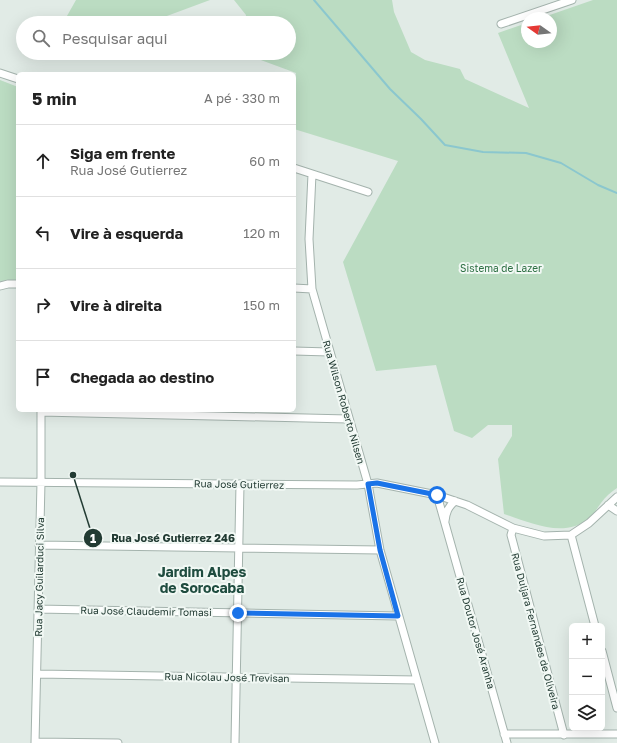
<!DOCTYPE html>
<html lang="pt">
<head>
<meta charset="utf-8">
<style>
	body { margin:0; font-family:"Golos Text",sans-serif; background:#f6f6f6; color:#222 }
	.controls { position:absolute; right:12px; bottom:12px; display:grid; overflow:hidden; border-radius:6px; box-shadow:0 4px 16px #0002 }
	.controls button { width:36px; height:36px; display:grid; place-items:center; padding:0; border:0; border-bottom:1px solid #e0e0e0; background:#fff; color:#222; font:20px sans-serif }
	.compass { position:absolute; left:521px; top:12px; width:36px; height:36px; border-radius:50%; background:#fff; box-shadow:0 4px 16px #0002; rotate:285deg }
	.stop { position:absolute; width:12px; height:12px; margin:-9px; border:3px solid #1a73e8; border-radius:50%; background:#fff }
	.stop.end { background:#1a73e8; border-color:#fff; box-shadow:0 1px 4px #0008 }
	.list { margin:0; padding:0; list-style:none }
	h2 { display:flex; justify-content:space-between; align-items:center; height:52px; margin:0; padding:0 16px; font-size:17px }
	h2 small { font-size:13px; font-weight:400; color:#767676 }
	.list li { display:grid; grid-template-columns:26px 1fr auto; gap:12px; align-items:center; box-sizing:border-box; height:72px; padding:0 16px; border-top:1px solid #e0e0e0 }
	.list b { display:block; font-size:15px; white-space:nowrap }
	.list p { margin:0; font-size:13px; white-space:nowrap; color:#767676 }
	.list em { font-size:13px; font-style:normal; color:#767676 }
	.icon { flex:none; width:22px; height:22px; fill:none; stroke:currentColor; stroke-width:2; stroke-linecap:round; stroke-linejoin:round }
	.map { position:relative; flex:none; width:617px; height:743px; overflow:hidden }
	.search { position:absolute; background:#fff; box-shadow:0 4px 16px #0002; left:16px; top:16px; width:280px; height:44px; display:flex; align-items:center; gap:10px; box-sizing:border-box; padding:0 14px; border-radius:22px; color:#767676; font-size:15px }
	.panel { position:absolute; background:#fff; box-shadow:0 4px 16px #0002; left:16px; top:72px; width:280px; height:340px; border-radius:6px }
	.map>svg:first-child { display:block }
	.green { fill:#bbdcc2 }
	.lines { fill:none; stroke-linecap:round; stroke-linejoin:round }
	.stream { stroke:#8bc7ce; stroke-width:2 }
	.minor-casing { stroke:#a4b3ad; stroke-width:9 }
	.minor { stroke:#fff; stroke-width:7 }
	.route { stroke:#1a73e8; stroke-width:5 }
	.labels { text-anchor:middle; dominant-baseline:central; stroke-width:4; stroke-linejoin:round; paint-order:stroke }
	.park-label { font-size:10px; fill:#2e7044; stroke:#f1f8f4 }
	.street-label { font-size:10px; fill:#223b33; stroke:#f1f8f4 }
	.district-label { font-size:14px; font-weight:bold; fill:#1f4c3f; stroke:#f1f8f4 }
	.leader { fill:none; stroke:#223b33; stroke-width:1.5 }
	.callout-dot { fill:#223b33; stroke:#f1f8f4; stroke-width:1.5 }
	.mark-label { font-size:12px; text-anchor:middle; font-weight:bold; fill:#fff }
	.callout-label { font-size:11px; text-anchor:middle; font-weight:bold; fill:#223b33; stroke:#f1f8f4; stroke-width:4; stroke-linejoin:round; paint-order:stroke }
</style>
</head>
<body>
<div class="map">
<svg width="617" height="743" viewBox="0 0 617 743">
	<rect width="100%" height="100%" fill="#e1ebe6"/>
	<!-- green -->
	<path class="green" d="M76 0H210L148 23H63Z
		M234 0H392L394 12 411 52 425 60 460 69 465 79 529 108 498 33 527 23V42H551V18H541L593 0H617V488C611 492 605 497 601 503 597 508 594 514 590 518 564 539 531 523 504 514L498 459 512 436V425H488L472 438 454 431 436 365 376 371 343 262 398 161 294 129V90L296 73 242 53H289V23H245L246 15Z
		M0 80 18 87V280L0 281Z"/>
	<g class="lines">
		<!-- stream -->
		<path class="stream" d="M314 0 390 89 421 119 445 145 483 152 526 153 561 163 598 185 617 193"/>
		<defs>
			<path id="minor" d="M501 24 572 0
				M0 73 18 79
				M294 168 368 192
				M312 174 309 239 312 289 368 484 380 550 435 743
				M0 286 8 284H18
				M294 288 312 289
				M294 351 329 352
				M41 412 348 419
				M0 482 357 485 377 483 437 495 467 505 513 528 544 536 571 535 589 523 617 497
				M437 495 507 743
				M608 505 617 511
				M445 521C446 512 448 507 455 501
				M513 528 511 535 564 735
				M571 535 595 626
				M39 545 380 550
				M38 609 398 616
				M602 651 617 708
				M37 674 417 680
				M504 734H617
				M35 742 118 743
				M35 743 41 482V410
				M235 743 240 484"/>
		</defs>
		<!-- minor casing -->
		<use href="#minor" class="minor-casing"/>
		<!-- minor -->
		<use href="#minor" class="minor"/>
	</g>
	<g class="lines">
		<!-- route -->
		<path class="route" d="M238 613 398 616 380 550 368 484 377 483 437 495"/>
	</g>
	<g class="labels">
		<!-- park labels -->
		<g class="park-label">
			<text x="501" y="268">Sistema de Lazer</text>
		</g>
		<!-- street labels -->
		<g class="street-label">
			<text transform="translate(344 402) rotate(74)">Rua Wilson Roberto Nilsen</text>
			<text transform="translate(239 484) rotate(1)">Rua José Gutierrez</text>
			<text transform="translate(39 577) rotate(-89)">Rua Jacy Guilarduci Silva</text>
			<text transform="translate(146 611) rotate(1)">Rua José Claudemir Tomasi</text>
			<text transform="translate(536 631) rotate(75)">Rua Duljara Fernandes de Oliveira</text>
			<text transform="translate(476 633) rotate(74)">Rua Doutor José Aranha</text>
			<text transform="translate(227 677) rotate(1)">Rua Nicolau José Trevisan</text>
		</g>
		<!-- district labels -->
		<g class="district-label">
			<text x="202" y="571">Jardim Alpes<tspan x="202" dy="16">de Sorocaba</tspan></text>
		</g>
	</g>
	<!-- callouts -->
	<path class="leader" d="M73 475L93 538"/>
	<g class="callout-dot">
		<circle cx="73" cy="475" r="4"/>
		<circle cx="93" cy="538" r="10"/>
	</g>
	<g class="mark-label">
		<text x="93" y="543">1</text>
	</g>
	<g class="callout-label">
		<text x="173" y="542">Rua José Gutierrez 246</text>
	</g>
</svg>
<div class="controls">
<button>+</button>
<button>−</button>
<button><svg class="icon" aria-label="layers" viewBox="0 0 24 24"><path d="M12 4l9 5-9 5-9-5zM3 14l9 5 9-5"/></svg></button>
</div>
<svg class="compass" viewBox="-18 -18 36 36"><path d="M0-13l5 13h-10z" fill="#e53935"/><path d="M0 13l5-13h-10z" fill="#767676"/></svg>
<div class="stop" style="left:437px;top:495px"></div>
<div class="stop end" style="left:238px;top:613px"></div>
<div class="search"><svg class="icon" aria-label="search" viewBox="0 0 24 24"><circle cx="10" cy="10" r="6"/><path d="M15 15l6 6"/></svg>Pesquisar aqui</div>
<section class="panel">
<h2>5 min<small>A pé · 330 m</small></h2>
<ul class="list">
<li><svg class="icon" aria-label="ahead" viewBox="0 0 24 24"><path d="M12 20V5M6 11l6-6 6 6"/></svg><div><b>Siga em frente</b><p>Rua José Gutierrez</p></div><em>60 m</em></li>
<li><svg class="icon" aria-label="left" viewBox="0 0 24 24"><path d="M17 20v-9H6M10 6l-5 5 5 5"/></svg><div><b>Vire à esquerda</b></div><em>120 m</em></li>
<li><svg class="icon" aria-label="right" viewBox="0 0 24 24"><path d="M7 20v-9h11M14 6l5 5-5 5"/></svg><div><b>Vire à direita</b></div><em>150 m</em></li>
<li><svg class="icon" aria-label="arrive" viewBox="0 0 24 24"><path d="M6 21V4h12l-3 4 3 4H6"/></svg><div><b>Chegada ao destino</b></div></li>
</ul>
</section>
</div>
</body>
</html>
